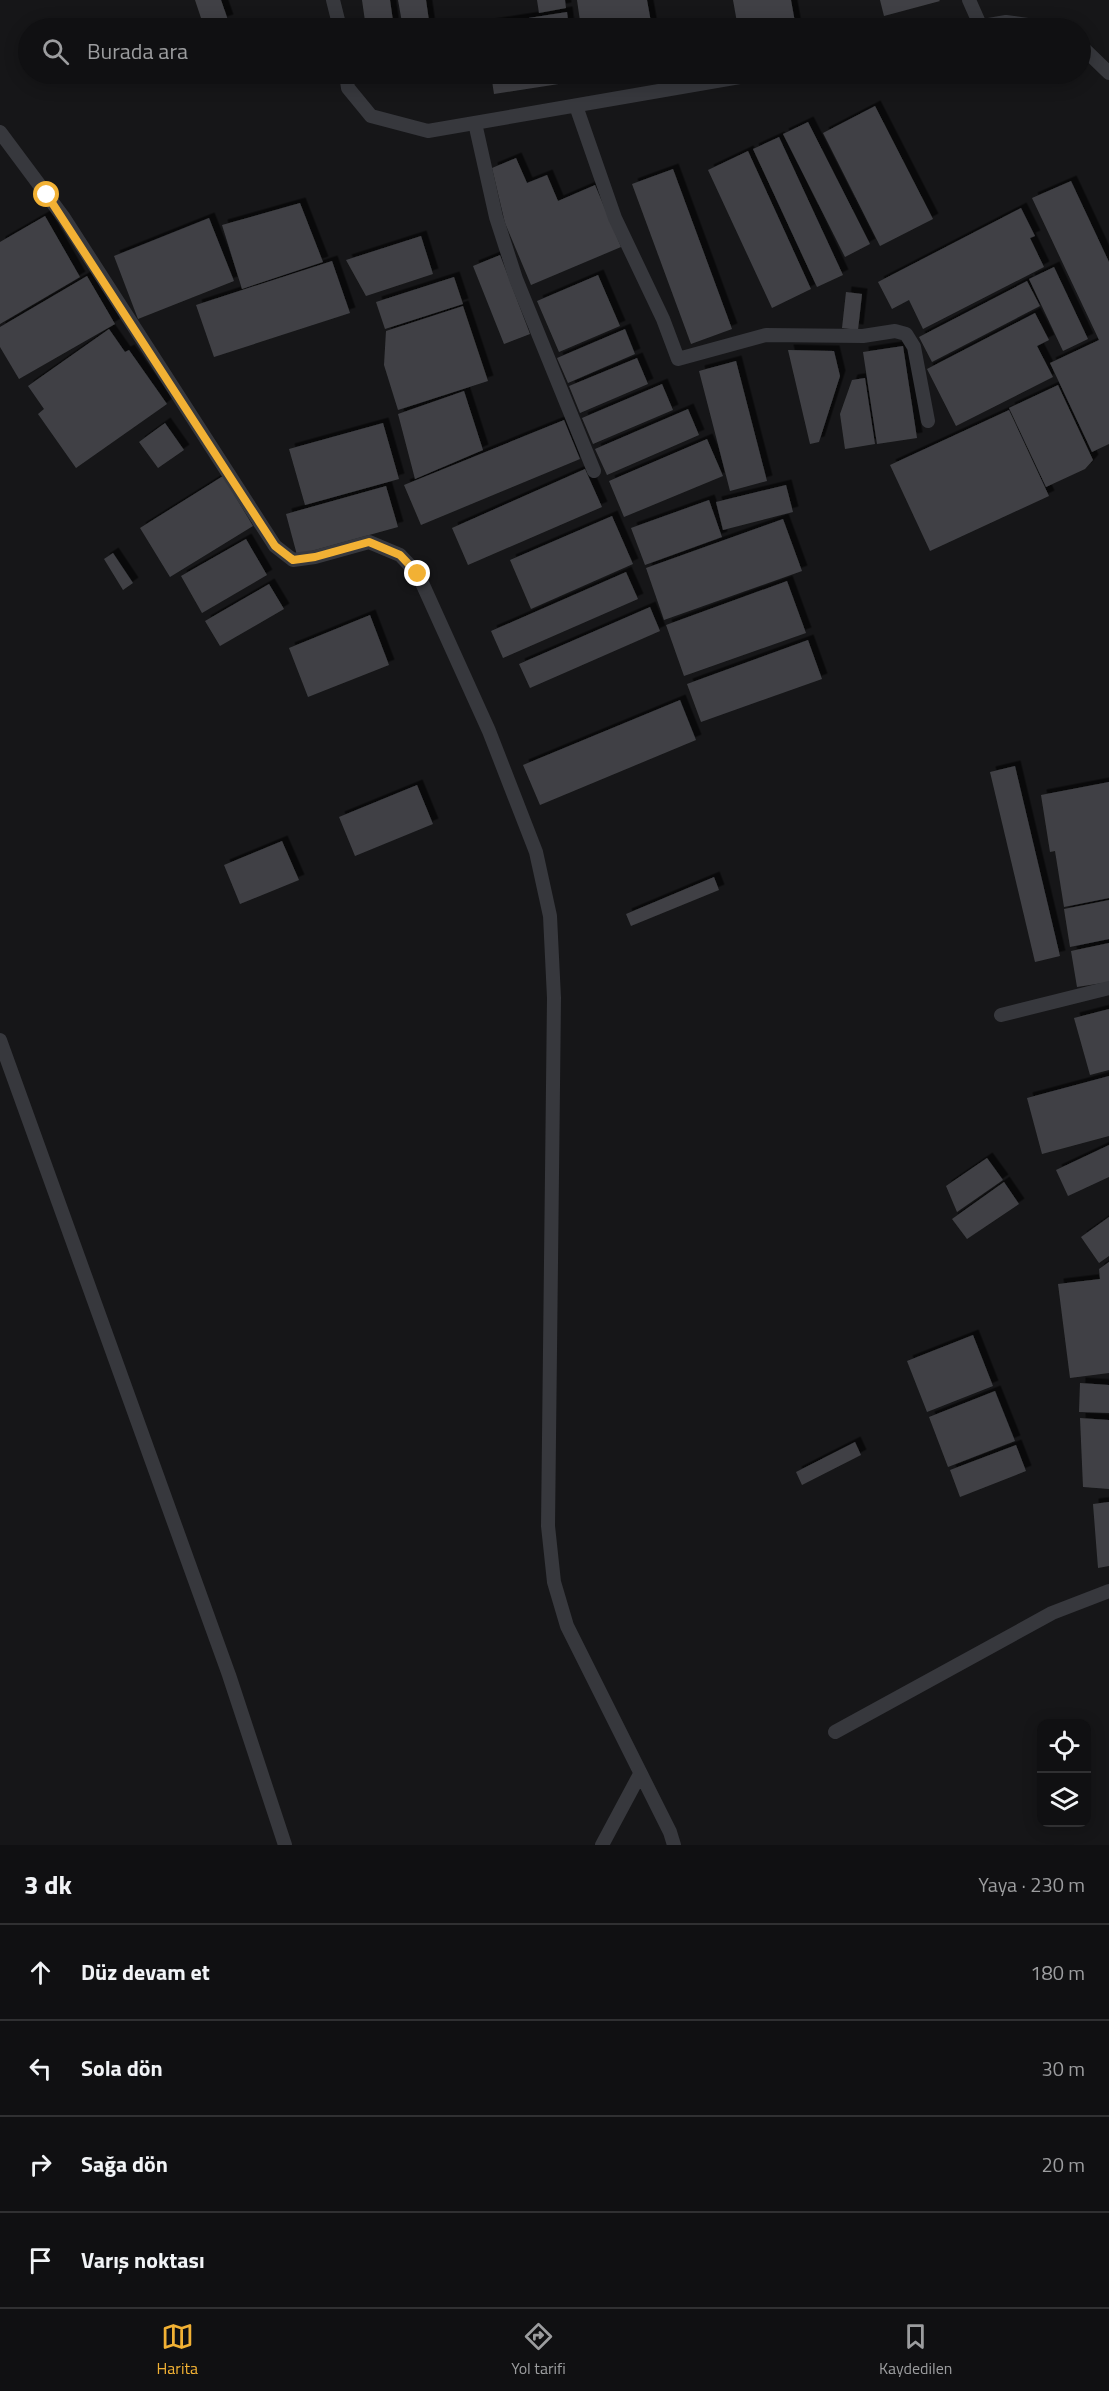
<!DOCTYPE html>
<html lang="tr">
<head>
<meta charset="utf-8">
<style>
	body { margin:0; font-family:"Titillium Web",sans-serif; background:#1e1e20; color:#f1f3f6 }
	.controls { position:absolute; right:18px; bottom:18px; display:grid; overflow:hidden; border-radius:12px; box-shadow:0 3px 15px #0003 }
	.controls button { width:54px; height:54px; display:grid; place-items:center; padding:0; border:0; border-bottom:2px solid #303032; background:#101012; color:#f1f3f6; font:30px sans-serif }
	.stop { position:absolute; width:18px; height:18px; margin:-14px; border:4px solid #f2b134; border-radius:50%; background:#fff }
	.stop.end { background:#f2b134; border-color:#fff; box-shadow:0 2px 6px #0008 }
	.list { margin:0; padding:0; list-style:none }
	h2 { display:flex; justify-content:space-between; align-items:center; height:78px; margin:0; padding:0 24px; font-size:26px }
	h2 small { font-size:20px; font-weight:400; color:#9c9d9f }
	.list li { display:grid; grid-template-columns:39px 1fr auto; gap:18px; align-items:center; box-sizing:border-box; height:96px; padding:0 24px; border-top:2px solid #303032 }
	.list b { display:block; font-size:22px; white-space:nowrap }
	.list em { font-size:20px; font-style:normal; color:#9c9d9f }
	.icon { flex:none; width:33px; height:33px; fill:none; stroke:currentColor; stroke-width:2; stroke-linecap:round; stroke-linejoin:round }
	.map { position:relative; flex:none; width:1109px; height:1845px; overflow:hidden }
	.search { position:absolute; background:#101012; box-shadow:0 3px 15px #0003; left:18px; right:18px; top:18px; height:66px; display:flex; align-items:center; gap:15px; box-sizing:border-box; padding:0 21px; border-radius:33px; color:#9c9d9f; font-size:22px }
	.sheet { height:462px; background:#101012 }
	nav { display:flex; justify-content:space-around; align-items:center; box-sizing:border-box; height:84px; border-top:2px solid #303032; background:#101012; font-size:16px; color:#9c9d9f }
	nav a { display:grid; justify-items:center; gap:3px }
	nav .on { color:#f2b134 }
	.map>svg:first-child { display:block }
	.building { fill:#404145; filter:url(#shadow) }
	.lines { fill:none; stroke-linecap:round; stroke-linejoin:round }
	.minor { stroke:#37383d; stroke-width:14 }
	.route { stroke:#f2b134; stroke-width:8 }
</style>
</head>
<body>
<div class="map">
<svg width="1109" height="1845" viewBox="0 0 1109 1845">
	<defs>
		<filter id="shadow"><feDropShadow dx="5.5" dy="-5.5" stdDeviation="0" flood-color="#0009"/></filter>
	</defs>
	<rect width="100%" height="100%" fill="#161618"/>
	<!-- building -->
	<path class="building" d="M195 0H221L228 20 204 27Z
		M362 0H390L394 28H366Z
		M398 0H426L430 28H403Z
		M537 0H565L566 8 539 13Z
		M577 0H647L652 28H581Z
		M733 0H791L796 28H738Z
		M880 0H939L940 1 884 16Z
		M567 12 569 28H484L483 25Z
		M491 74H577L578 81 494 94Z
		M589 74H604V75L589 77Z
		M875 106 933 219 880 246 823 133Z
		M808 122 870 244 845 257 783 134Z
		M779 137 843 275 817 287 753 149Z
		M748 151 811 289 772 308 708 170Z
		M516 158 527 183 547 175 558 201 595 185 621 247 531 285 505 223 492 168Z
		M673 169 732 329 691 344 632 184Z
		M1071 181 1109 262V444L1092 452 1050 363 1099 340 1032 198Z
		M300 203 323 262 242 289 222 225Z
		M1021 208 1035 236 1030 238 1044 267 923 329 909 300 892 309 878 282Z
		M45 216 80 277 0 324V242Z
		M209 218 234 281 138 319 114 256Z
		M421 236 433 274 366 296 346 260Z
		M500 255 530 334 504 344 473 266Z
		M332 261 350 313 214 357 196 305Z
		M1054 267 1088 339 1063 351 1029 279Z
		M598 275 620 326 559 352 537 301Z
		M87 276 115 324 19 379 0 347V327Z
		M454 277 463 304 385 329 376 302Z
		M1027 281 1040 306 932 362 919 337Z
		M846 292 862 294 858 330 842 328Z
		M463 306 488 381 398 410 384 365 386 331Z
		M1035 313 1049 340 1037 346 1053 377 956 426 927 369Z
		M109 329 125 352 129 350 167 404 76 468 38 414 44 409 28 386Z
		M625 329 635 354 568 383 557 358Z
		M903 346 917 438 877 444 863 352Z
		M788 350 834 351 840 376 819 442 810 444Z
		M637 358 648 384 580 413 569 386Z
		M736 361 767 481 730 491 699 371Z
		M865 378 875 444 845 449 840 414 852 380Z
		M662 384 673 410 593 444 582 418Z
		M1058 385 1093 460 1085 469 1046 487 1009 408Z
		M464 391 483 450 415 479 398 414Z
		M688 409 699 435 607 475 595 449Z
		M1009 410 1049 496 930 551 890 465Z
		M564 420 580 459 421 525 404 485Z
		M165 423 184 450 158 468 139 442Z
		M383 423 399 479 305 505 289 449Z
		M707 439 723 476 624 517 609 481Z
		M585 469 602 507 468 565 452 528Z
		M223 476 253 526 170 577 140 528Z
		M786 485 793 512 723 530 716 502Z
		M386 486 398 527 297 555 286 514Z
		M709 500 722 537 645 565 631 528Z
		M612 516 633 564 531 609 510 560Z
		M783 519 802 571 664 620 646 568Z
		M246 539 267 575 202 613 181 576Z
		M113 553 133 583 123 590 104 559Z
		M626 572 638 599 503 658 491 631Z
		M787 581 806 633 684 676 666 625Z
		M269 584 284 609 220 646 205 621Z
		M650 607 660 631 530 688 519 664Z
		M370 615 389 665 308 697 289 648Z
		M808 640 822 679 701 722 687 684Z
		M680 700 696 740 540 805 523 765Z
		M1015 766 1060 956 1035 962 990 772Z
		M1109 782V898L1064 907 1055 851 1050 852 1041 795Z
		M417 785 433 824 355 856 339 817Z
		M282 841 299 880 240 904 224 865Z
		M714 877 719 890 631 926 626 914Z
		M1109 900V939L1070 947 1064 909Z
		M1109 943V982L1077 987 1071 951Z
		M1109 1009V1070L1090 1075 1074 1018Z
		M1109 1076V1136L1042 1154 1027 1098Z
		M1109 1145V1177L1068 1196 1056 1170Z
		M987 1158 1003 1180 957 1212 946 1186Z
		M1004 1182 1019 1204 967 1239 952 1219Z
		M1109 1217V1256L1099 1263 1081 1237Z
		M1109 1262V1373L1070 1378 1058 1284 1100 1279 1099 1269Z
		M973 1335 993 1386 927 1412 907 1361Z
		M1080 1383 1109 1385V1413L1079 1412Z
		M995 1391 1015 1441 948 1467 929 1417Z
		M1080 1418 1109 1420V1489L1083 1487Z
		M855 1442 861 1455 802 1485 796 1472Z
		M1016 1445 1026 1471 960 1497 950 1470Z
		M1109 1502V1566L1098 1568 1093 1504Z"/>
	<g class="lines">
		<!-- minor -->
		<path class="minor" d="M333 0 340 28
			M969 0 981 27
			M972 28 1006 22 1049 28
			M1080 45 1109 73
			M346 74 348 88 371 116 428 131 757 74
			M576 106 615 218 663 319 678 359 766 335 863 336 895 331 906 334 914 347 928 421
			M475 123 496 217 516 279 594 471
			M0 132 64 218 275 546 293 560 315 557 369 542 400 555 418 574 489 731 536 852 550 916 554 998 548 1526 554 1582 567 1626 670 1832 674 1845
			M1001 1015 1109 988
			M0 1040 229 1675 285 1845
			M835 1732 1052 1613 1109 1591
			M602 1845 640 1774"/>
	</g>
	<g class="lines">
		<!-- route -->
		<path class="route" d="M47 195 275 546 293 560 315 557 369 542 400 555 418 574"/>
	</g>
</svg>
<div class="controls">
<button><svg class="icon" aria-label="locate" viewBox="0 0 24 24"><circle cx="12" cy="12" r="6"/><path d="M12 2v4M12 18v4M2 12h4M18 12h4"/></svg></button>
<button><svg class="icon" aria-label="layers" viewBox="0 0 24 24"><path d="M12 4l9 5-9 5-9-5zM3 14l9 5 9-5"/></svg></button>
</div>
<div class="stop" style="left:47px;top:195px"></div>
<div class="stop end" style="left:418px;top:574px"></div>
<div class="search"><svg class="icon" aria-label="search" viewBox="0 0 24 24"><circle cx="10" cy="10" r="6"/><path d="M15 15l6 6"/></svg>Burada ara</div>
</div>
<section class="sheet">
<h2>3 dk<small>Yaya · 230 m</small></h2>
<ul class="list">
<li><svg class="icon" aria-label="ahead" viewBox="0 0 24 24"><path d="M12 20V5M6 11l6-6 6 6"/></svg><div><b>Düz devam et</b></div><em>180 m</em></li>
<li><svg class="icon" aria-label="left" viewBox="0 0 24 24"><path d="M17 20v-9H6M10 6l-5 5 5 5"/></svg><div><b>Sola dön</b></div><em>30 m</em></li>
<li><svg class="icon" aria-label="right" viewBox="0 0 24 24"><path d="M7 20v-9h11M14 6l5 5-5 5"/></svg><div><b>Sağa dön</b></div><em>20 m</em></li>
<li><svg class="icon" aria-label="arrive" viewBox="0 0 24 24"><path d="M6 21V4h12l-3 4 3 4H6"/></svg><div><b>Varış noktası</b></div></li>
</ul>
</section>
<nav>
<a class="on"><svg class="icon" aria-label="map" viewBox="0 0 24 24"><path d="M3 6l6-2 6 2 6-2v14l-6 2-6-2-6 2zM9 4v14M15 6v14"/></svg>Harita</a>
<a><svg class="icon" aria-label="directions" viewBox="0 0 24 24"><path d="M12 3l9 9-9 9-9-9zM9 14v-3h6M13 9l2 2-2 2"/></svg>Yol tarifi</a>
<a><svg class="icon" aria-label="saved" viewBox="0 0 24 24"><path d="M7 4h10v16l-5-4-5 4z"/></svg>Kaydedilen</a>
</nav>
</body>
</html>
